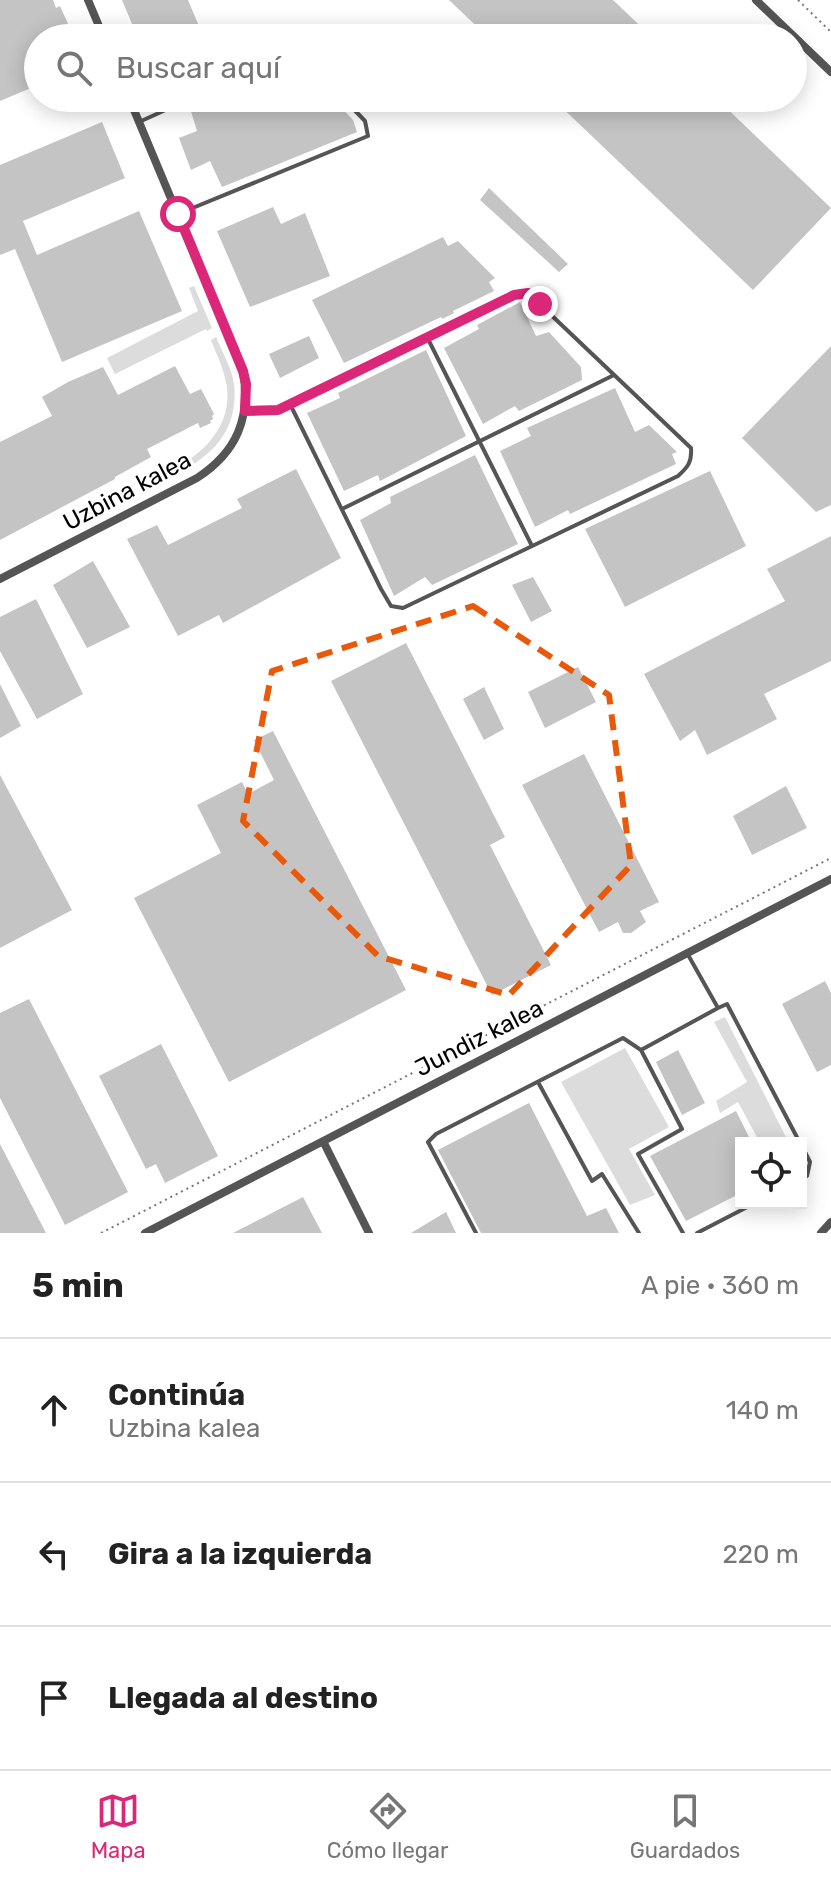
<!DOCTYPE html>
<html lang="es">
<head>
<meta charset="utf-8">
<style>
	body { margin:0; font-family:Rubik,sans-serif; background:#f6f6f6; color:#222 }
	.controls { position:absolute; right:24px; bottom:24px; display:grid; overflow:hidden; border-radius:0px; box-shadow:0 4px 20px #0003 }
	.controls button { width:72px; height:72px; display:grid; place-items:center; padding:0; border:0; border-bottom:2px solid #e0e0e0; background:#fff; color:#222; font:40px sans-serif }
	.stop { position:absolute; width:24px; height:24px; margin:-18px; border:6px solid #db2777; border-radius:50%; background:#fff }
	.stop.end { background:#db2777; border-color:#fff; box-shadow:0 2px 8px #0008 }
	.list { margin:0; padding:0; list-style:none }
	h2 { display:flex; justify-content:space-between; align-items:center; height:104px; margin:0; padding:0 32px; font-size:34px }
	h2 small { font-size:26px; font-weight:400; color:#767676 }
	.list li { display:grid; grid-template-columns:52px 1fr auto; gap:24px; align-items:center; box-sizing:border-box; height:144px; padding:0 32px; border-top:2px solid #e0e0e0 }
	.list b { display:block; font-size:30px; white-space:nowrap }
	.list p { margin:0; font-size:26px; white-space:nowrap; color:#767676 }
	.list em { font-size:26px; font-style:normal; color:#767676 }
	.icon { flex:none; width:44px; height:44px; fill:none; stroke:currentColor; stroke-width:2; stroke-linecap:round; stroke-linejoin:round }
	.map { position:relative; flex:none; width:831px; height:1233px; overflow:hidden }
	.search { position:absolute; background:#fff; box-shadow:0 4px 20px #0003; left:24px; right:24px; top:24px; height:88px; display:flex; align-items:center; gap:20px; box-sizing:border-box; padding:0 28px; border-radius:44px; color:#767676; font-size:30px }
	.sheet { height:536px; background:#fff }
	nav { display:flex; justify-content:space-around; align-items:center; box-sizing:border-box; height:112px; border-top:2px solid #e0e0e0; background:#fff; font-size:22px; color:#767676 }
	nav a { display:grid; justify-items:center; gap:4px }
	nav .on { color:#db2777 }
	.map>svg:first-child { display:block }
	.green { fill:#dcdcdc }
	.building { fill:#c4c4c4 }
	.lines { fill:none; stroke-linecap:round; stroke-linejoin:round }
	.path { stroke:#777; stroke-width:2; stroke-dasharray:2 4; stroke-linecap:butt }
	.service { stroke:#555; stroke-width:4 }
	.minor { stroke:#555; stroke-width:8 }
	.route { stroke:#db2777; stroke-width:10 }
	.marked { fill:none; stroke:#e8590c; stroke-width:6; stroke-dasharray:16 10; stroke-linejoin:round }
	.labels { text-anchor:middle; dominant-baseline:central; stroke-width:7; stroke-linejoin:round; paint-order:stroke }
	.street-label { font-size:24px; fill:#000; stroke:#fff }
</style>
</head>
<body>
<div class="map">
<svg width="831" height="1233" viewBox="0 0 831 1233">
	<rect width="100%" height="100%" fill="#fff"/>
	<!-- green -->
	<path class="green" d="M194 286 212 328 207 331 206 329 115 374 107 358 198 311 189 288Z
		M216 337C222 352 232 368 234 384 239 428 214 455 178 473L175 468C208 451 234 421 226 382 223 367 216 353 211 340Z
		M725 1017 789 1143H760L738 1102 720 1113 716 1101 747 1082 714 1022Z
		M625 1048 669 1127 629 1149 655 1195 630 1205 561 1082Z"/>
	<!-- building -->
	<path class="building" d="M0 0H53L56 8 60 6 69 26 64 28 69 38H38V85L0 101Z
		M122 0H188L204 38H138Z
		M449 0H613L653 38H489Z
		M204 98H332L353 120 357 132 222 187 210 161 191 170 179 138 197 131 189 105Z
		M552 98H716L831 208 753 290Z
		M102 122 125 178 23 221 37 255 139 211 182 311 62 362 15 249 0 255V165Z
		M489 188 568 264 559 272 480 200Z
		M273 207 281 224 305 213 330 276 250 307 217 231Z
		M443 237 448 246 458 241 495 278 489 282 494 291 453 311 454 313 442 319 441 317 344 363 312 300Z
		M520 302 536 336 549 332 581 367 582 380 519 411 515 406 483 424 444 348 479 329 477 325Z
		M309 336 319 358 280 378 269 354Z
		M831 346V505L816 512 742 438Z
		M426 350 466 436 380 481 378 475 344 491 307 413 340 398 338 393Z
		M175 366 190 394 201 389 214 414 212 416 213 419 210 421 211 423 200 428 198 423 147 449 151 457 115 477V479L0 540V442L52 416 42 397 68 382 103 367 118 395Z
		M615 388 635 432 649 425 677 452 672 454 676 464 570 514 568 510 535 527 500 451 531 436 527 428Z
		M475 455 518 544 432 585 425 577 394 596 360 520 391 503 390 497Z
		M296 469 341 558 223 623 219 615 178 636 127 539 157 525 168 545 242 508 237 499Z
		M710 471 746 546 625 607 585 529Z
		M831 536V661L764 694 777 719 707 755 695 730 680 741 644 674 785 601 767 569Z
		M93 561 130 627 87 648 53 585Z
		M533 577 552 611 531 622 512 585Z
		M36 599 83 694 37 719 0 651V617Z
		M406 643 505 837 490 845 551 965 492 995 331 681Z
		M578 667 596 702 545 728 528 692Z
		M0 684 21 726 0 738Z
		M484 687 504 729 484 740 463 699Z
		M273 731 406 990 229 1082 134 898 221 853 197 805 242 782 248 794 274 780 254 740Z
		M584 754 659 902 640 911 646 922 631 933H623L618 922 599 932 522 785Z
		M0 775 72 910 0 948Z
		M786 786 807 828 752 855 733 816Z
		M825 981 831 993V1065L817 1072 782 1004Z
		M29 999 128 1192 65 1225 0 1098V1013Z
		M161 1044 218 1156 165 1183 156 1164 146 1169 99 1076Z
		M678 1050 705 1103 682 1115 656 1062Z
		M529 1103 587 1216 606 1208 619 1233H481L438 1150Z
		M736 1111 752 1143H741V1193L686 1221 650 1156Z
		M0 1144 46 1233H0Z
		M303 1197 322 1233H233Z
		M446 1212 456 1233H411Z"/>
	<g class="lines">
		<!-- path -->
		<path class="path" d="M798 0 831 32
			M101 1233 831 858"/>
		<!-- service -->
		<path class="service" d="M139 122 192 98
			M178 214 368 136 365 121 343 98
			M427 337 532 546
			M245 411 278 410 514 295 528 293 691 448C692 462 688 467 678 476L403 608 391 606 381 589 290 404
			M342 509 614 375
			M718 1008 727 1004 800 1143
			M641 1050 682 1129 638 1154 683 1233
			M538 1082 592 1181 602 1174 639 1233
			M801 1144 810 1162 807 1176 801 1179
			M476 1233 428 1142 436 1134 623 1038 641 1050 718 1008 687 953
			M697 1233 755 1203"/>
		<!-- minor -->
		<path class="minor" d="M88 0 104 38
			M756 0 831 72
			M0 579 197 478C237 452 251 418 243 371L129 98
			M323 1141 369 1233
			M145 1233 831 879
			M821 1233 831 1222"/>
	</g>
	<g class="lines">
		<!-- route -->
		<path class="route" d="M178 214 243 371 246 384 245 411 278 410 514 295 528 293 540 304"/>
	</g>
	<!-- marked area -->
	<path class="marked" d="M473 606 609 695 631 865 509 995 378 956 243 821 272 671Z"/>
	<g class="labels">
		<!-- street labels -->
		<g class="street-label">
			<text transform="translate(127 491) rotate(-28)">Uzbina kalea</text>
			<text transform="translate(479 1038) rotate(-27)">Jundiz kalea</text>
		</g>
	</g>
</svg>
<div class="controls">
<button><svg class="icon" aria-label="locate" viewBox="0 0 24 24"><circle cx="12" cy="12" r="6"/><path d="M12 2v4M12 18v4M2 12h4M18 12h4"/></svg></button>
</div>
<div class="stop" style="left:178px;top:214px"></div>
<div class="stop end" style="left:540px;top:304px"></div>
<div class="search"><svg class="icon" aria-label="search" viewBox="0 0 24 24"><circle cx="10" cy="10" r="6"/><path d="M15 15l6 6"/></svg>Buscar aquí</div>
</div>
<section class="sheet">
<h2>5 min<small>A pie · 360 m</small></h2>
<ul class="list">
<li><svg class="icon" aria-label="ahead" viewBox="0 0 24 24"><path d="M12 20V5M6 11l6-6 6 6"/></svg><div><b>Continúa</b><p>Uzbina kalea</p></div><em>140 m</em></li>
<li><svg class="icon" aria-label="left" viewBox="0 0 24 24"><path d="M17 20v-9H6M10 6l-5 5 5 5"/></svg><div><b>Gira a la izquierda</b></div><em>220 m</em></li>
<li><svg class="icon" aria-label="arrive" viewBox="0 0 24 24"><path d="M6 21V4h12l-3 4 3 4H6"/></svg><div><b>Llegada al destino</b></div></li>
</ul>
</section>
<nav>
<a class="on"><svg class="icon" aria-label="map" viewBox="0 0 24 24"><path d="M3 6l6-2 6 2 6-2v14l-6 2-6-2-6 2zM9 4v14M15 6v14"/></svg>Mapa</a>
<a><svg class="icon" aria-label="directions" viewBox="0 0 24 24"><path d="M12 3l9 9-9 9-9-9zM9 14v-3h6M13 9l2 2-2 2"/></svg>Cómo llegar</a>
<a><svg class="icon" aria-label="saved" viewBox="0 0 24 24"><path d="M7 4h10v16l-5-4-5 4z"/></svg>Guardados</a>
</nav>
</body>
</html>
